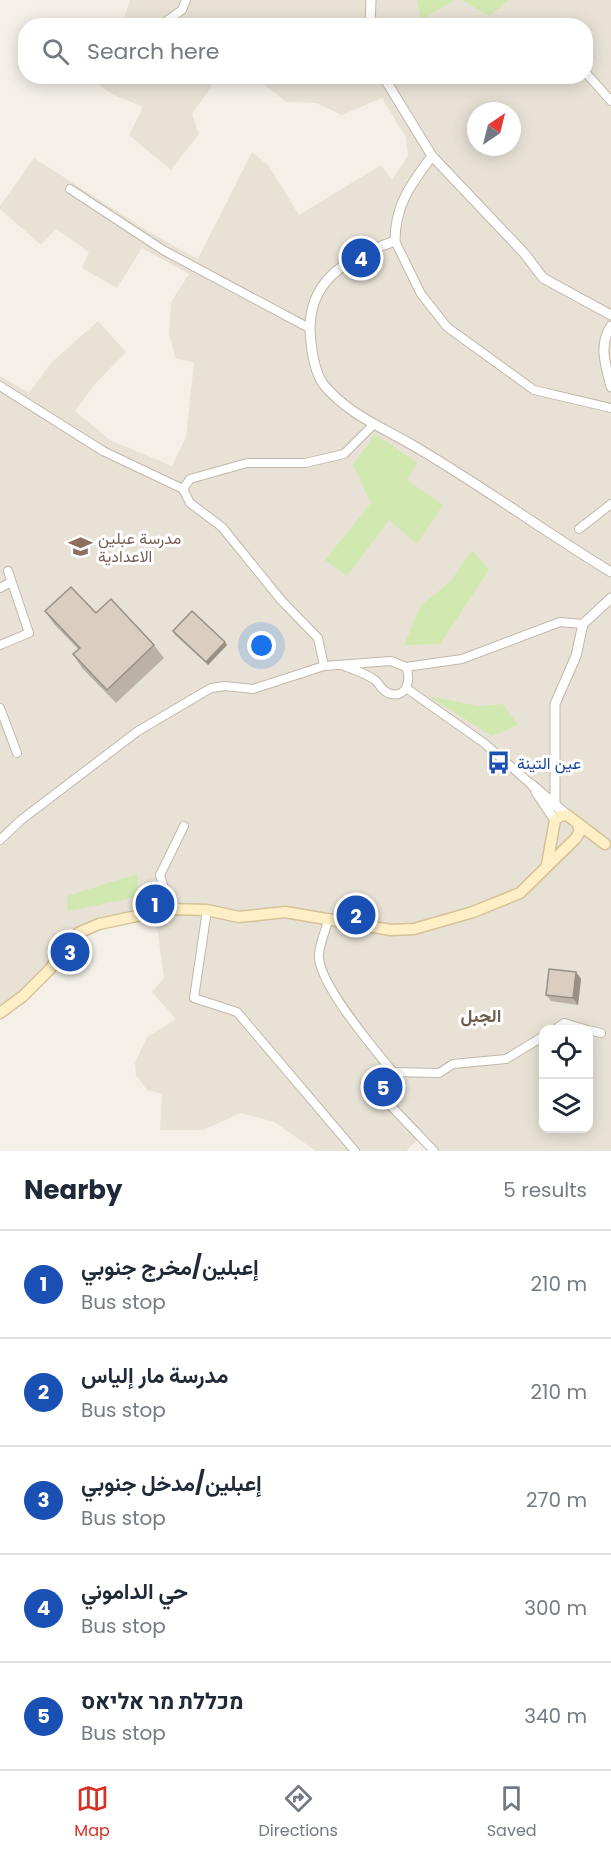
<!DOCTYPE html>
<html lang="en">
<head>
<meta charset="utf-8">
<style>
	body { margin:0; font-family:Poppins,Vazirmatn,Heebo,sans-serif; background:#f6f6f7; color:#1f2937 }
	.controls { position:absolute; right:18px; bottom:18px; display:grid; overflow:hidden; border-radius:12px; box-shadow:0 3px 15px #0003 }
	.controls button { width:54px; height:54px; display:grid; place-items:center; padding:0; border:0; border-bottom:2px solid #e0e1e3; background:#fff; color:#1f2937; font:30px sans-serif }
	.compass { position:absolute; left:467px; top:102px; width:54px; height:54px; border-radius:50%; background:#fff; box-shadow:0 3px 15px #0003; rotate:35deg }
	.you { position:absolute; left:262px; top:646px; width:21px; height:21px; margin:-15px; border:4px solid #fff; border-radius:50%; background:#1a73e8; box-shadow:0 0 0 9px #1a73e833 }
	.badge { display:grid; place-items:center; width:39px; height:39px; border-radius:50%; background:#d93025; color:#fff; font-size:20px; font-weight:700 }
	.pin { position:absolute; translate:-50% -50%; border:3px solid #fff; box-shadow:0 2px 6px #0006 }
	.list { margin:0; padding:0; list-style:none }
	h2 { display:flex; justify-content:space-between; align-items:center; height:78px; margin:0; padding:0 24px; font-size:26px }
	h2 small { font-size:20px; font-weight:400; color:#747a83 }
	.list li { display:grid; grid-template-columns:39px 1fr auto; gap:18px; align-items:center; box-sizing:border-box; height:108px; padding:0 24px; border-top:2px solid #e0e1e3 }
	.list b { display:block; font-size:22px; white-space:nowrap }
	.list p { margin:0; font-size:20px; white-space:nowrap; color:#747a83 }
	.list em { font-size:20px; font-style:normal; color:#747a83 }
	.icon { flex:none; width:33px; height:33px; fill:none; stroke:currentColor; stroke-width:2; stroke-linecap:round; stroke-linejoin:round }
	.map { position:relative; flex:none; width:611px; height:1151px; overflow:hidden }
	.search { position:absolute; background:#fff; box-shadow:0 3px 15px #0003; left:18px; right:18px; top:18px; height:66px; display:flex; align-items:center; gap:15px; box-sizing:border-box; padding:0 21px; border-radius:24px; color:#747a83; font-size:22px }
	.sheet { height:618px; background:#fff }
	nav { display:flex; justify-content:space-around; align-items:center; box-sizing:border-box; height:84px; border-top:2px solid #e0e1e3; background:#fff; font-size:16px; color:#747a83 }
	nav a { display:grid; justify-items:center; gap:3px }
	nav .on { color:#d93025 }
	.map>svg:first-child { display:block }
	.residential { fill:#e8e2d6; fill-rule:evenodd }
	.green { fill:#d1e9b0 }
	.lines { fill:none; stroke-linecap:round; stroke-linejoin:round }
	.minor-casing { stroke:#c0b7aa; stroke-width:10 }
	.tertiary-casing { stroke:#c0b7aa; stroke-width:11 }
	.secondary-casing { stroke:#d5c297; stroke-width:13 }
	.minor { stroke:#fff; stroke-width:8 }
	.tertiary { stroke:#fff; stroke-width:9 }
	.secondary { stroke:#ffefc7; stroke-width:10 }
	.wall { fill:#bbb1a5 }
	.shaded-wall { fill:#989086 }
	.building { fill:#d9cec0; stroke:#989086; stroke-width:1.5 }
	.labels { text-anchor:middle; dominant-baseline:central; stroke-width:6; stroke-linejoin:round; paint-order:stroke }
	.education-label { font-size:16px; fill:#785e54; stroke:#fff; text-anchor:start }
	.transit-label { font-size:16px; fill:#164399; stroke:#fff; text-anchor:start }
	.neighbourhood-label { font-size:18px; font-weight:bold; fill:#6b5e4d; stroke:#fff }
</style>
</head>
<body>
<div class="map">
<svg width="611" height="1151" viewBox="0 0 611 1151">
	<rect width="100%" height="100%" fill="#f4f0e8"/>
	<!-- residential -->
	<path class="residential" d="M130 0H611V1151H429L418 1139 406 1151H316L274 1122 241 1113 203 1130H160L162 1094 147 1090 136 1075 135 1063 147 1037 176 1019 152 992 164 978 156 920 84 928 40 979 0 1009V376L29 393 51 363 98 321 126 352 95 384 75 411 110 440 172 466 186 437 194 362 176 359 169 334 171 302 189 274 142 248 117 288 82 268 89 252 56 229 41 245 0 209V206L34 158 151 233 198 259 252 152 269 166 299 215 381 165 392 180 408 155 406 138 382 98 342 115 316 103 286 102 255 77 586 76V26L122 25ZM476 111H512V147H476ZM544 1030H588V1128H544Z
		M87 77H199L212 86 192 114 199 134 171 170 129 135 143 107 112 94Z"/>
	<!-- green -->
	<path class="green" d="M417 0H455L421 20Z
		M462 0H509L489 16Z
		M375 434 418 463 407 480 443 505 417 544 389 520 347 576 325 560 371 503 353 465Z
		M472 550 489 570 440 644 404 645 421 605 450 582Z
		M428 696 479 706 503 704 518 725 492 736Z
		M137 874 138 897 68 911 67 896Z"/>
	<g class="lines">
		<defs>
			<path id="minor" d="M165 22 182 10 186 0
				M586 73 611 101
				M70 189 163 250 309 328
				M395 241 421 294 447 327 534 390 611 408
				M0 386 103 451 183 489
				M579 529 611 504
				M0 588 11 582
				M0 645 29 633 8 571
				M324 666 318 638 281 600 222 527 190 503 183 489 190 479 247 463H305L344 454 373 425
				M406 667 462 659 560 622 583 624
				M406 688 484 743 532 785
				M0 708 17 753
				M0 840 21 820 138 731 211 688 225 686 253 689 324 666 391 661 406 667C412 680 406 700 388 693 381 690 380 684 375 680 365 673 355 670 344 666
				M170 909 160 875 184 826
				M207 910 194 998 237 1012 355 1151
				M329 918C326 929 320 942 319 954 316 981 375 1050 393 1072L439 1073 453 1064 506 1059 544 1036
				M554 1030 564 1023 588 1030
				M588 1030 601 1033
				M393 1072 389 1104 434 1151"/>
			<path id="tertiary" d="M370 26 371 0
				M383 76 432 156C411 184 395 205 395 241 345 258 303 283 311 342 312 355 316 375 324 385 349 415 382 427 414 446 481 485 545 532 611 572
				M432 156 524 253 543 278 611 315
				M611 326C598 345 606 366 611 387
				M532 785 567 815
				M536 792 555 820
				M555 802V704L576 656 583 624 611 598"/>
			<path id="secondary" d="M547 865 555 820 560 816 567 815 605 844
				M0 1013 23 996 50 969 78 933 99 924 170 909 207 910 239 917 285 912 391 930 414 929 473 912 520 893 576 838 580 831 578 825"/>
		</defs>
		<!-- minor casing -->
		<use href="#minor" class="minor-casing"/>
		<!-- tertiary casing -->
		<use href="#tertiary" class="tertiary-casing"/>
		<!-- secondary casing -->
		<use href="#secondary" class="secondary-casing"/>
		<!-- minor -->
		<use href="#minor" class="minor"/>
		<!-- tertiary -->
		<use href="#tertiary" class="tertiary"/>
		<!-- secondary -->
		<use href="#secondary" class="secondary"/>
	</g>
	<!-- wall -->
	<path class="wall" d="M45 611 96 613 154 645 164 658 116 703 82 668 73 654 78 649 54 624Z
		M173 631 227 645 208 665 175 635Z
		M576 972 581 979 578 1005 551 1001 546 995Z"/>
	<!-- shaded-wall -->
	<path class="shaded-wall" d="M225 642 227 645 208 665 206 662Z
		M576 972 581 979 578 1005 573 998Z"/>
	<!-- building -->
	<path class="building" d="M71 587 96 613 111 599 154 645 107 690 73 654 80 648 45 611Z
		M192 611 225 642 206 662 173 631Z
		M549 969 576 972 573 998 546 995Z"/>
	<!-- icons -->
	<defs>
		<symbol id="school-bare" viewBox="-9 -9 18 18"><path d="M0-5L7-2L0 1L-7-2ZM-4 1L0 2.5L4 1V4Q0 6-4 4Z" fill="#8d6e63" stroke="#fff" stroke-width="2.5" paint-order="stroke"/></symbol>
		<symbol id="bus-bare" viewBox="-9 -9 18 18"><path d="M-5-6H5V4H4V6H2V4H-2V6H-4V4H-5ZM-3.5-4V0h7V-4ZM-3.5 1.2v1.5H-2V1.2ZM2 1.2v1.5H3.5V1.2Z" fill="#1a4fb4" stroke="#fff" stroke-width="2.5" paint-order="stroke"/></symbol>
	</defs>
	<g fill-rule="evenodd">
		<use href="#school-bare" x="64" y="530" width="33" height="33"/>
		<use href="#bus-bare" x="482" y="746" width="33" height="33"/>
	</g>
	<g class="labels">
		<!-- education labels -->
		<g class="education-label">
			<text x="98" y="538">مدرسة عبلين<tspan x="98" dy="18">الاعدادية</tspan></text>
		</g>
		<!-- transit labels -->
		<g class="transit-label">
			<text x="517" y="763">عين التينة</text>
		</g>
		<!-- neighbourhood labels -->
		<g class="neighbourhood-label">
			<text x="481" y="1015">الجبل</text>
		</g>
	</g>
</svg>
<div class="controls">
<button><svg class="icon" aria-label="locate" viewBox="0 0 24 24"><circle cx="12" cy="12" r="6"/><path d="M12 2v4M12 18v4M2 12h4M18 12h4"/></svg></button>
<button><svg class="icon" aria-label="layers" viewBox="0 0 24 24"><path d="M12 4l9 5-9 5-9-5zM3 14l9 5 9-5"/></svg></button>
</div>
<svg class="compass" viewBox="-18 -18 36 36"><path d="M0-13l5 13h-10z" fill="#e53935"/><path d="M0 13l5-13h-10z" fill="#747a83"/></svg>
<div class="you"></div>
<div class="pin badge" style="left:155px;top:904px;background:#1a4fb4">1</div>
<div class="pin badge" style="left:356px;top:915px;background:#1a4fb4">2</div>
<div class="pin badge" style="left:70px;top:952px;background:#1a4fb4">3</div>
<div class="pin badge" style="left:361px;top:258px;background:#1a4fb4">4</div>
<div class="pin badge" style="left:383px;top:1087px;background:#1a4fb4">5</div>
<div class="search"><svg class="icon" aria-label="search" viewBox="0 0 24 24"><circle cx="10" cy="10" r="6"/><path d="M15 15l6 6"/></svg>Search here</div>
</div>
<section class="sheet">
<h2>Nearby<small>5 results</small></h2>
<ul class="list">
<li><span class="badge" style="background:#1a4fb4">1</span><div><b>إعبلين/مخرج جنوبي</b><p>Bus stop</p></div><em>210 m</em></li>
<li><span class="badge" style="background:#1a4fb4">2</span><div><b>مدرسة مار إلياس</b><p>Bus stop</p></div><em>210 m</em></li>
<li><span class="badge" style="background:#1a4fb4">3</span><div><b>إعبلين/مدخل جنوبي</b><p>Bus stop</p></div><em>270 m</em></li>
<li><span class="badge" style="background:#1a4fb4">4</span><div><b>حي الداموني</b><p>Bus stop</p></div><em>300 m</em></li>
<li><span class="badge" style="background:#1a4fb4">5</span><div><b>מכללת מר אליאס</b><p>Bus stop</p></div><em>340 m</em></li>
</ul>
</section>
<nav>
<a class="on"><svg class="icon" aria-label="map" viewBox="0 0 24 24"><path d="M3 6l6-2 6 2 6-2v14l-6 2-6-2-6 2zM9 4v14M15 6v14"/></svg>Map</a>
<a><svg class="icon" aria-label="directions" viewBox="0 0 24 24"><path d="M12 3l9 9-9 9-9-9zM9 14v-3h6M13 9l2 2-2 2"/></svg>Directions</a>
<a><svg class="icon" aria-label="saved" viewBox="0 0 24 24"><path d="M7 4h10v16l-5-4-5 4z"/></svg>Saved</a>
</nav>
</body>
</html>
